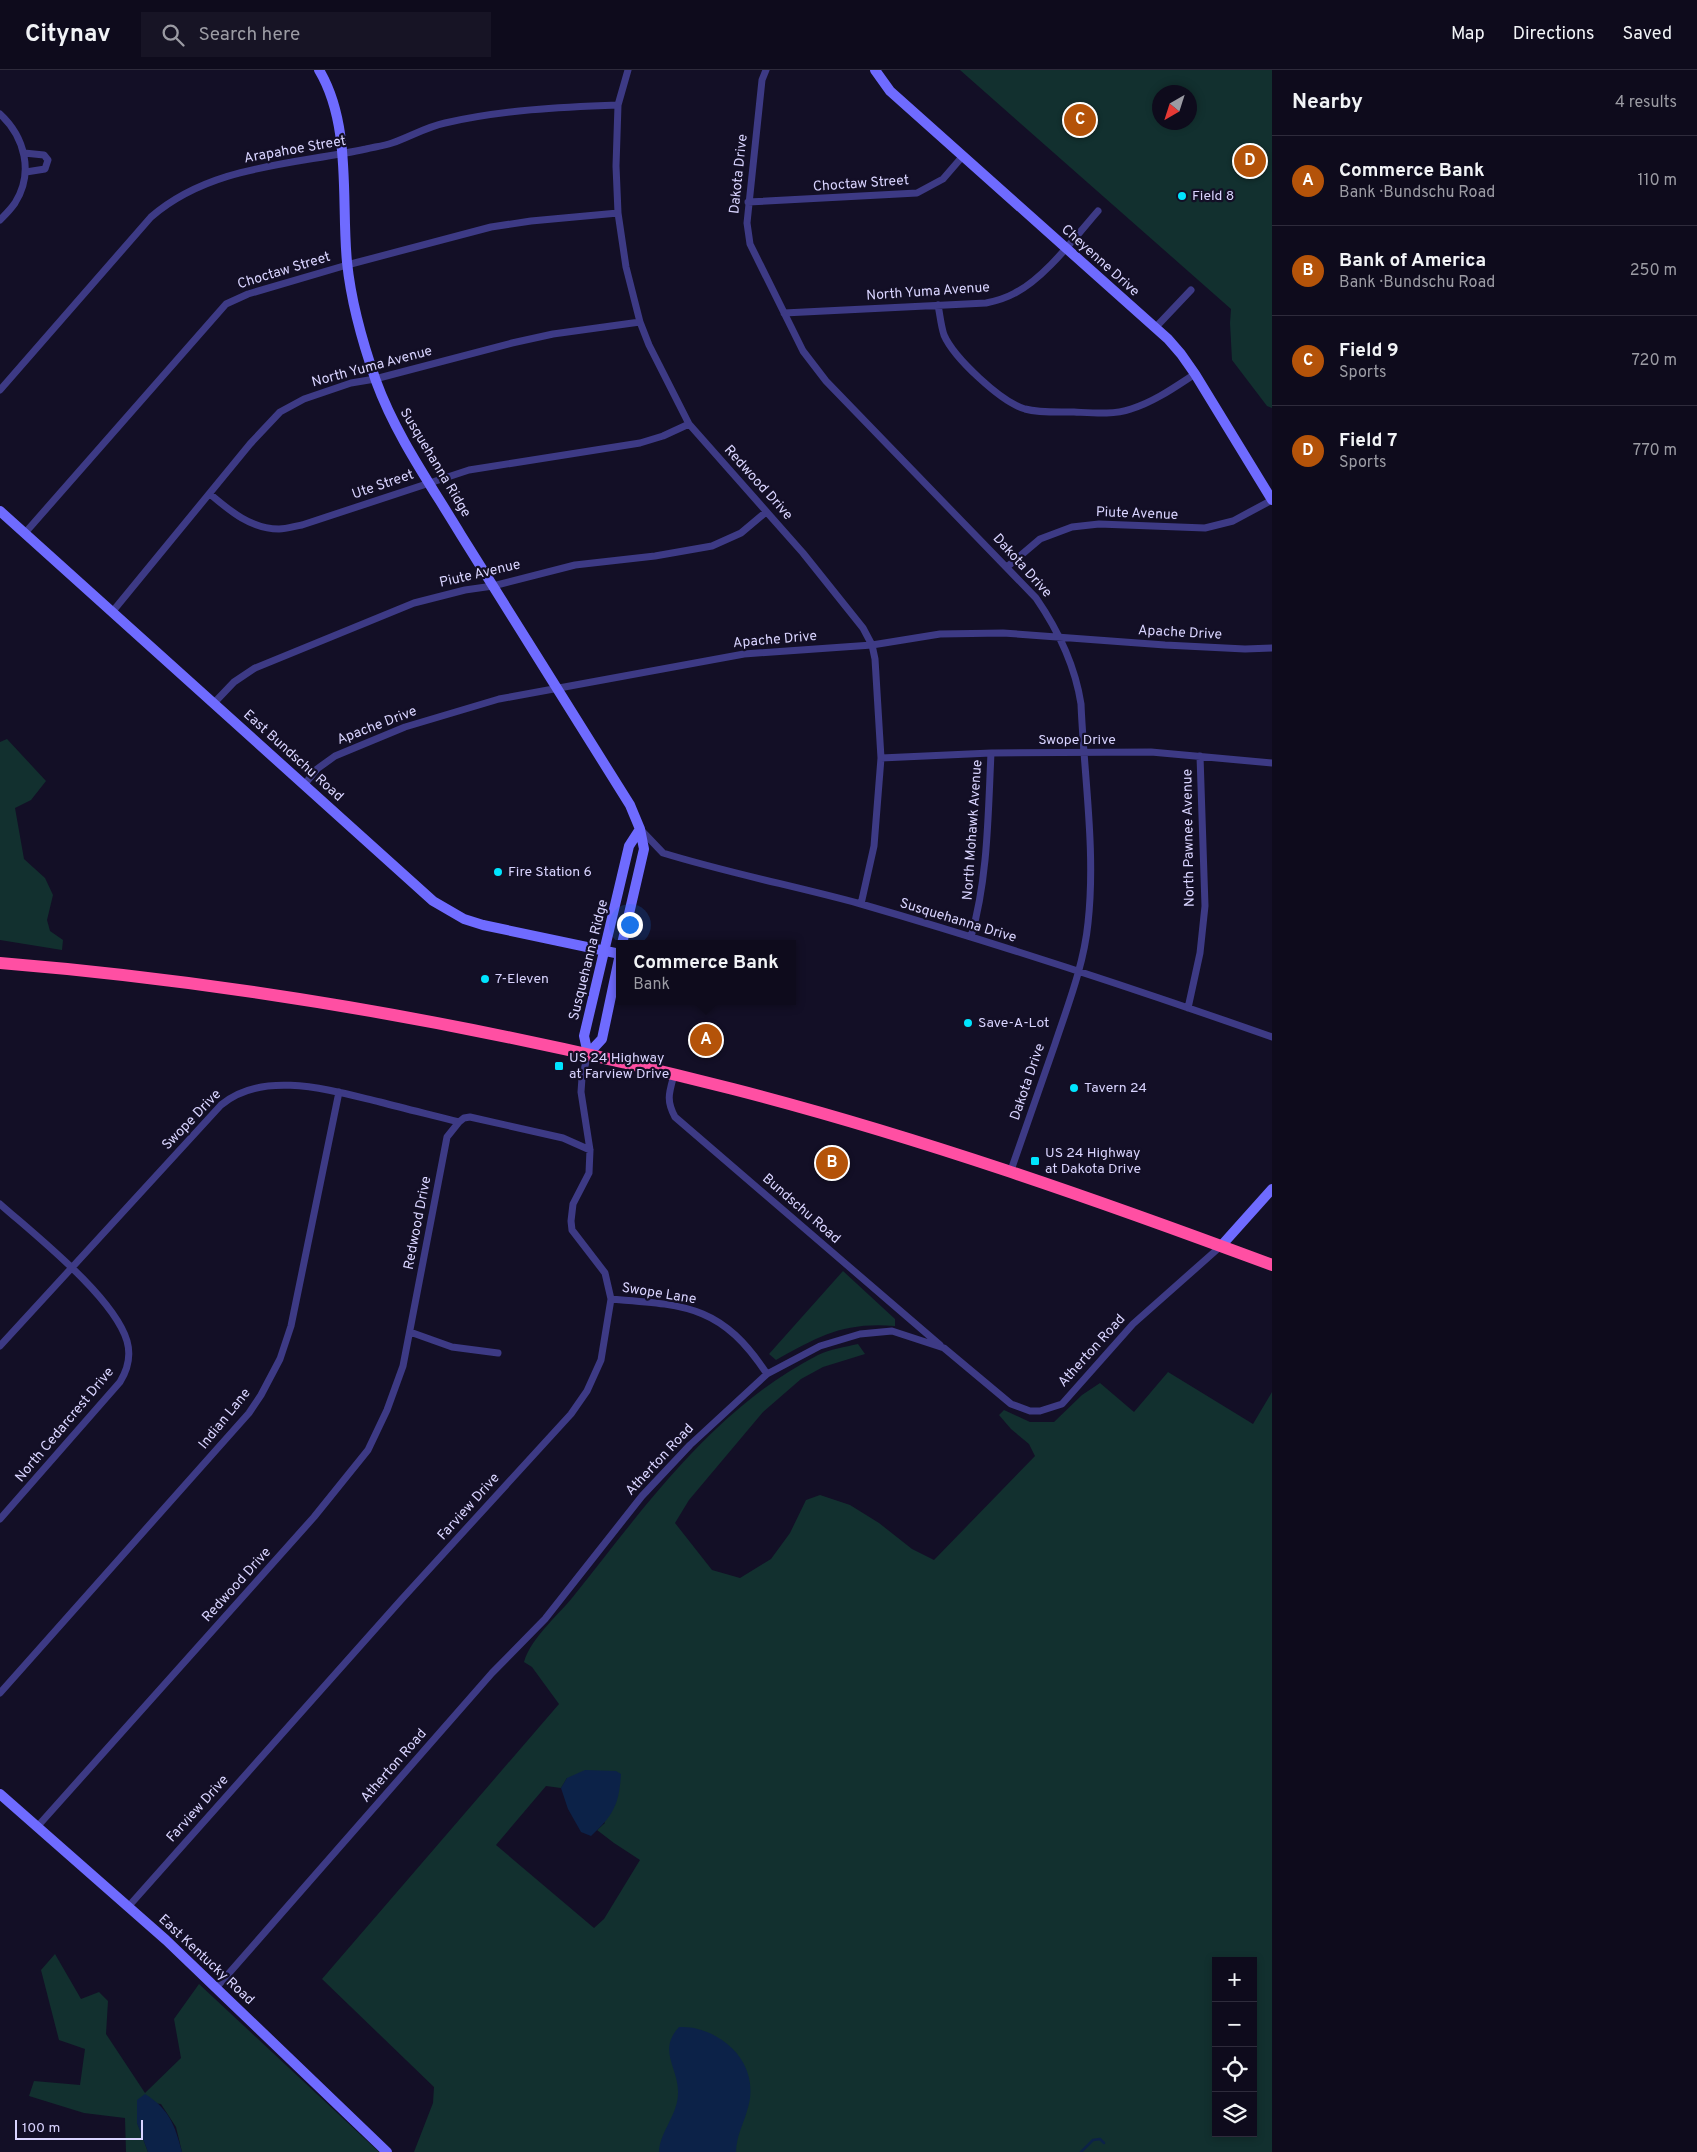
<!DOCTYPE html>
<html lang="en">
<head>
<meta charset="utf-8">
<style>
	body { margin:0; font-family:Overpass,sans-serif; background:#171425; color:#f1f3f6 }
	.controls { position:absolute; right:15px; bottom:15px; display:grid; overflow:hidden; border-radius:0px; box-shadow:0 2px 8px #0003 }
	.controls button { width:45px; height:45px; display:grid; place-items:center; padding:0; border:0; border-bottom:1px solid #2e2b3b; background:#0e0b1c; color:#f1f3f6; font:25px sans-serif }
	.compass { position:absolute; left:1152px; top:15px; width:45px; height:45px; border-radius:50%; background:#0e0b1c; box-shadow:0 2px 8px #0003; rotate:219deg }
	.scale { position:absolute; left:15px; bottom:12px; width:128px; box-sizing:border-box; padding-left:5px; border:2px solid #d9d4ff; border-top:0; font-size:14px; line-height:18px; white-space:nowrap; color:#d9d4ff; -webkit-text-stroke:4px #130f26; paint-order:stroke }
	.you { position:absolute; left:629px; top:854px; width:18px; height:18px; margin:-12px; border:4px solid #fff; border-radius:50%; background:#1a73e8; box-shadow:0 0 0 8px #1a73e833 }
	.badge { display:grid; place-items:center; width:32px; height:32px; border-radius:50%; background:#b45309; color:#fff; font-size:16px; font-weight:700 }
	.pin { position:absolute; translate:-50% -50%; border:2px solid #fff; box-shadow:0 1px 5px #0006 }
	.popup { position:absolute; left:616px; top:870px; width:180px; height:65px; box-sizing:border-box; display:grid; place-content:center; border-radius:0px; background:#0e0b1c; filter:drop-shadow(0 1px 4px #0005); font-size:16px; white-space:nowrap; color:#9b9ba3 }
	.popup b { font-size:19px; color:#f1f3f6 }
	.popup::after { content:''; position:absolute; left:50%; top:100%; margin-left:-10px; border:10px solid transparent; border-top-color:#0e0b1c }
	.list { margin:0; padding:0; list-style:none }
	h2 { display:flex; justify-content:space-between; align-items:center; height:65px; margin:0; padding:0 20px; font-size:21px }
	h2 small { font-size:16px; font-weight:400; color:#9b9ba3 }
	.list li { display:grid; grid-template-columns:32px 1fr auto; gap:15px; align-items:center; box-sizing:border-box; height:90px; padding:0 20px; border-top:1px solid #2e2b3b }
	.list b { display:block; font-size:19px; white-space:nowrap }
	.list p { margin:0; font-size:16px; white-space:nowrap; color:#9b9ba3 }
	.list em { font-size:16px; font-style:normal; color:#9b9ba3 }
	.icon { flex:none; width:28px; height:28px; fill:none; stroke:currentColor; stroke-width:2; stroke-linecap:round; stroke-linejoin:round }
	.map { position:relative; flex:none; width:1272px; height:2082px; overflow:hidden }
	header { display:flex; align-items:center; gap:30px; box-sizing:border-box; height:70px; padding:0 25px; background:#0e0b1c; border-bottom:1px solid #2e2b3b }
	header strong { font-size:24px }
	nav { display:flex; gap:28px; margin-inline-start:auto; font-size:18px }
	.search { width:350px; height:45px; background:#171425; display:flex; align-items:center; gap:12px; box-sizing:border-box; padding:0 18px; border-radius:0px; color:#9b9ba3; font-size:19px }
	main { display:flex }
	aside { flex:1; background:#0e0b1c }
	.map>svg:first-child { display:block }
	.green { fill:#12302f; fill-rule:evenodd }
	.water { fill:#0c2248 }
	.lines { fill:none; stroke-linecap:round; stroke-linejoin:round }
	.stream { stroke:#0c2248; stroke-width:2.5 }
	.street { stroke:#3d3a85; stroke-width:7 }
	.secondary { stroke:#6f6bff; stroke-width:10 }
	.highway { stroke:#ff4fa3; stroke-width:12 }
	.poi-dot { fill:#00e5ff; stroke:#130f26; stroke-width:2 }
	.labels { text-anchor:middle; dominant-baseline:central; stroke-width:4.5; stroke-linejoin:round; paint-order:stroke }
	.street-label { font-size:14px; fill:#d9d4ff; stroke:#130f26 }
	.poi-label { font-size:14px; fill:#d9d4ff; stroke:#130f26; text-anchor:start }
</style>
</head>
<body>
<header>
<strong>Citynav</strong>
<div class="search"><svg class="icon" aria-label="search" viewBox="0 0 24 24"><circle cx="10" cy="10" r="6"/><path d="M15 15l6 6"/></svg>Search here</div>
<nav><a>Map</a><a>Directions</a><a>Saved</a></nav>
</header>
<main>
<div class="map">
<svg width="1272" height="2082" viewBox="0 0 1272 2082">
	<rect width="100%" height="100%" fill="#130f26"/>
	<!-- green -->
	<path class="green" d="M960 0H1272V338L1267 336 1232 290 1230 253 1231 239ZM1190 22V52H1160V22Z
		M7 669 46 711 31 730 15 738 24 789 45 808 53 825 47 850 50 861 63 870 62 880 0 870V672Z
		M843 1201 895 1249V1256C843 1252 820 1266 776 1290L769 1284Z
		M858 1274 865 1284 823 1297 801 1309 763 1342 689 1430 675 1453 712 1500 740 1508 771 1489 790 1463 806 1430 820 1425 850 1435 879 1453 912 1479 934 1490 1035 1386 1029 1374 1011 1359 999 1345 1004 1340 1030 1352H1054L1082 1325 1100 1313 1134 1342 1168 1302 1253 1354 1272 1322V2082H414L433 2033 434 2017 322 1909 559 1634 532 1597 524 1592C531 1567 561 1543 576 1523 646 1435 716 1337 818 1285 830 1279 845 1277 858 1274ZM567 1708 605 1753 597 1760 614 1773 640 1790 604 1849 594 1858 496 1775 546 1716 561 1718ZM1216 1891H1253V2063H1216Z
		M55 1884 81 1929 99 1922 108 1931 106 1964 145 2023 181 1988 174 1949 199 1914 379 2082H182L176 2057 161 2034 137 2031V2052L148 2082H126L125 2048 84 2043 29 2026 34 2011 80 2015 85 1979 59 1970 41 1900Z"/>
	<!-- water -->
	<path class="water" d="M585 1700 616 1701 621 1704C619 1734 614 1745 591 1766L581 1762 568 1739 561 1718 567 1708Z
		M679 1957C697 1956 713 1963 726 1973 747 1989 756 2015 747 2041 742 2058 737 2064 736 2082H659C660 2061 678 2045 678 2023 679 1998 657 1981 679 1957Z
		M145 2024C169 2039 175 2055 182 2082H148L137 2053V2030Z"/>
	<g class="lines">
		<!-- stream -->
		<path class="stream" d="M1081 2082 1093 2070 1100 2069 1104 2073"/>
		<!-- street -->
		<path class="street" d="M628 0 618 35 616 96 618 143 626 197 640 252 649 275 689 354 803 483 863 558 872 575 875 589 881 688 874 776 861 834
			M766 0 762 10 747 153 750 174 803 281 826 311 1036 528C1058 560 1075 595 1081 634 1084 707 1096 781 1088 853 1084 894 1068 935 1055 974 1040 1017 1025 1060 1010 1103
			M0 44C25 67 34 103 15 133 11 139 5 145 0 150
			M24 83 44 85 48 90 45 99 26 102
			M748 132 917 123 943 109 962 87
			M938 235C940 245 941 256 944 265 954 288 1001 332 1025 339 1040 343 1058 342 1074 342 1094 343 1113 345 1131 339 1154 332 1175 317 1195 304
			M784 243 986 233C996 231 1006 228 1015 223 1045 208 1076 166 1098 141
			M1155 258 1191 220
			M0 320 151 147C211 95 292 95 366 79 374 77 383 76 392 73 410 67 426 57 445 53 501 40 560 37 618 35
			M210 424C230 441 251 459 279 459 287 459 295 456 302 455L469 400 640 373 663 366 689 354
			M25 463 226 234 248 224 347 195 491 157 531 151 618 143
			M1007 497 1040 469 1072 457 1099 454 1205 458 1233 451 1272 430
			M113 541 250 374 280 342 304 329 351 313 375 309 512 273 553 264 640 252
			M214 633 234 612 255 598 414 533 465 520 493 516 575 495 655 486 712 476 741 463 766 442
			M881 688 991 683 1151 682 1272 693
			M304 715 317 699 335 686 405 657 499 629 744 584 872 575 940 564 1003 563 1165 575 1245 579 1272 578
			M642 761 663 783C728 803 795 816 861 834 999 874 1136 919 1272 967
			M971 867C988 808 988 745 991 683
			M1188 938 1200 883 1205 836 1200 686
			M674 1005C669 1023 666 1030 675 1047L940 1275
			M0 1134C35 1165 114 1227 127 1271 131 1285 128 1299 120 1312L0 1449
			M611 1229C688 1235 722 1236 767 1304
			M410 1262 452 1277 498 1283
			M0 1276 221 1035C263 999 333 1021 380 1032 406 1039 432 1045 459 1052L464 1048 470 1047 563 1068 590 1080
			M0 1623 249 1343 261 1325 280 1289 291 1256 339 1022
			M37 1757 314 1447 368 1380 387 1340 403 1296 447 1067 459 1052
			M128 1837 401 1530 571 1344 587 1321 601 1290 611 1229 605 1203 572 1160 571 1151 573 1134 589 1103 590 1080 581 1022 582 1008 588 984
			M216 1918 492 1603 545 1549 642 1426 690 1375 767 1304 820 1276 860 1264 892 1261 944 1278 1011 1334 1030 1341H1040L1062 1334 1133 1254 1221 1176"/>
		<!-- secondary -->
		<path class="secondary" d="M319 0C352 55 341 131 347 192 351 232 363 274 376 311 396 366 431 415 461 465 517 555 574 645 630 735L640 759 644 779 622 874
			M875 0 890 21 1168 269 1181 284 1195 304 1272 430
			M0 441 433 831 464 849 483 855 620 884
			M588 984 584 966 629 776 640 759
			M588 984 602 969 620 884
			M1221 1176 1272 1119
			M0 1724 166 1870 387 2082"/>
		<!-- highway -->
		<path class="highway" d="M0 893C247 913 493 958 733 1019 916 1066 1095 1129 1272 1195"/>
	</g>
	<!-- markers -->
	<g class="poi-dot">
		<circle cx="1182" cy="126" r="5"/>
		<circle cx="498" cy="802" r="5"/>
		<circle cx="485" cy="909" r="5"/>
		<circle cx="968" cy="953" r="5"/>
		<rect x="554" y="991" width="10" height="10" rx="2.5"/>
		<circle cx="1074" cy="1018" r="5"/>
		<rect x="1030" y="1086" width="10" height="10" rx="2.5"/>
	</g>
	<g class="labels">
		<!-- street labels -->
		<g class="street-label">
			<text transform="translate(295 80) rotate(-10)">Arapahoe Street</text>
			<text transform="translate(739 104) rotate(-84)">Dakota Drive</text>
			<text transform="translate(861 114) rotate(-4)">Choctaw Street</text>
			<text transform="translate(1100 191) rotate(42)">Cheyenne Drive</text>
			<text transform="translate(284 201) rotate(-17)">Choctaw Street</text>
			<text transform="translate(928 222) rotate(-4)">North Yuma Avenue</text>
			<text transform="translate(372 297) rotate(-15)">North Yuma Avenue</text>
			<text transform="translate(435 393) rotate(59)">Susquehanna Ridge</text>
			<text transform="translate(758 413) rotate(48)">Redwood Drive</text>
			<text transform="translate(383 415) rotate(-19)">Ute Street</text>
			<text transform="translate(1137 444) rotate(2)">Piute Avenue</text>
			<text transform="translate(1022 496) rotate(48)">Dakota Drive</text>
			<text transform="translate(480 504) rotate(-13)">Piute Avenue</text>
			<text transform="translate(1180 563) rotate(3)">Apache Drive</text>
			<text transform="translate(775 570) rotate(-5)">Apache Drive</text>
			<text transform="translate(377 656) rotate(-21)">Apache Drive</text>
			<text x="1077" y="670">Swope Drive</text>
			<text transform="translate(293 686) rotate(42)">East Bundschu Road</text>
			<text transform="translate(973 760) rotate(-86)">North Mohawk Avenue</text>
			<text transform="translate(1189 768) rotate(-91)">North Pawnee Avenue</text>
			<text transform="translate(958 851) rotate(17)">Susquehanna Drive</text>
			<text transform="translate(589 890) rotate(-76)">Susquehanna Ridge</text>
			<text transform="translate(1028 1012) rotate(-71)">Dakota Drive</text>
			<text transform="translate(192 1050) rotate(-46)">Swope Drive</text>
			<text transform="translate(801 1139) rotate(41)">Bundschu Road</text>
			<text transform="translate(418 1153) rotate(-79)">Redwood Drive</text>
			<text transform="translate(659 1224) rotate(9)">Swope Lane</text>
			<text transform="translate(1092 1281) rotate(-48)">Atherton Road</text>
			<text transform="translate(225 1349) rotate(-51)">Indian Lane</text>
			<text transform="translate(65 1355) rotate(-50)">North Cedarcrest Drive</text>
			<text transform="translate(660 1390) rotate(-47)">Atherton Road</text>
			<text transform="translate(469 1437) rotate(-48)">Farview Drive</text>
			<text transform="translate(237 1515) rotate(-48)">Redwood Drive</text>
			<text transform="translate(394 1696) rotate(-49)">Atherton Road</text>
			<text transform="translate(198 1739) rotate(-48)">Farview Drive</text>
			<text transform="translate(206 1890) rotate(43)">East Kentucky Road</text>
		</g>
		<!-- poi labels -->
		<g class="poi-label">
			<text x="1192" y="126">Field 8</text>
			<text x="508" y="802">Fire Station 6</text>
			<text x="495" y="909">7-Eleven</text>
			<text x="978" y="953">Save-A-Lot</text>
			<text x="569" y="988">US 24 Highway<tspan x="569" dy="16">at Farview Drive</tspan></text>
			<text x="1084" y="1018">Tavern 24</text>
			<text x="1045" y="1083">US 24 Highway<tspan x="1045" dy="16">at Dakota Drive</tspan></text>
		</g>
	</g>
</svg>
<div class="controls">
<button>+</button>
<button>−</button>
<button><svg class="icon" aria-label="locate" viewBox="0 0 24 24"><circle cx="12" cy="12" r="6"/><path d="M12 2v4M12 18v4M2 12h4M18 12h4"/></svg></button>
<button><svg class="icon" aria-label="layers" viewBox="0 0 24 24"><path d="M12 4l9 5-9 5-9-5zM3 14l9 5 9-5"/></svg></button>
</div>
<svg class="compass" viewBox="-18 -18 36 36"><path d="M0-13l5 13h-10z" fill="#e53935"/><path d="M0 13l5-13h-10z" fill="#9b9ba3"/></svg>
<div class="scale">100 m</div>
<div class="you"></div>
<div class="pin badge" style="left:706px;top:970px">A</div>
<div class="popup"><b>Commerce Bank</b>Bank</div>
<div class="pin badge" style="left:832px;top:1093px">B</div>
<div class="pin badge" style="left:1080px;top:50px">C</div>
<div class="pin badge" style="left:1250px;top:91px">D</div>
</div>
<aside>
<h2>Nearby<small>4 results</small></h2>
<ul class="list">
<li><span class="badge">A</span><div><b>Commerce Bank</b><p>Bank · Bundschu Road</p></div><em>110 m</em></li>
<li><span class="badge">B</span><div><b>Bank of America</b><p>Bank · Bundschu Road</p></div><em>250 m</em></li>
<li><span class="badge">C</span><div><b>Field 9</b><p>Sports</p></div><em>720 m</em></li>
<li><span class="badge">D</span><div><b>Field 7</b><p>Sports</p></div><em>770 m</em></li>
</ul>
</aside>
</main>
</body>
</html>
